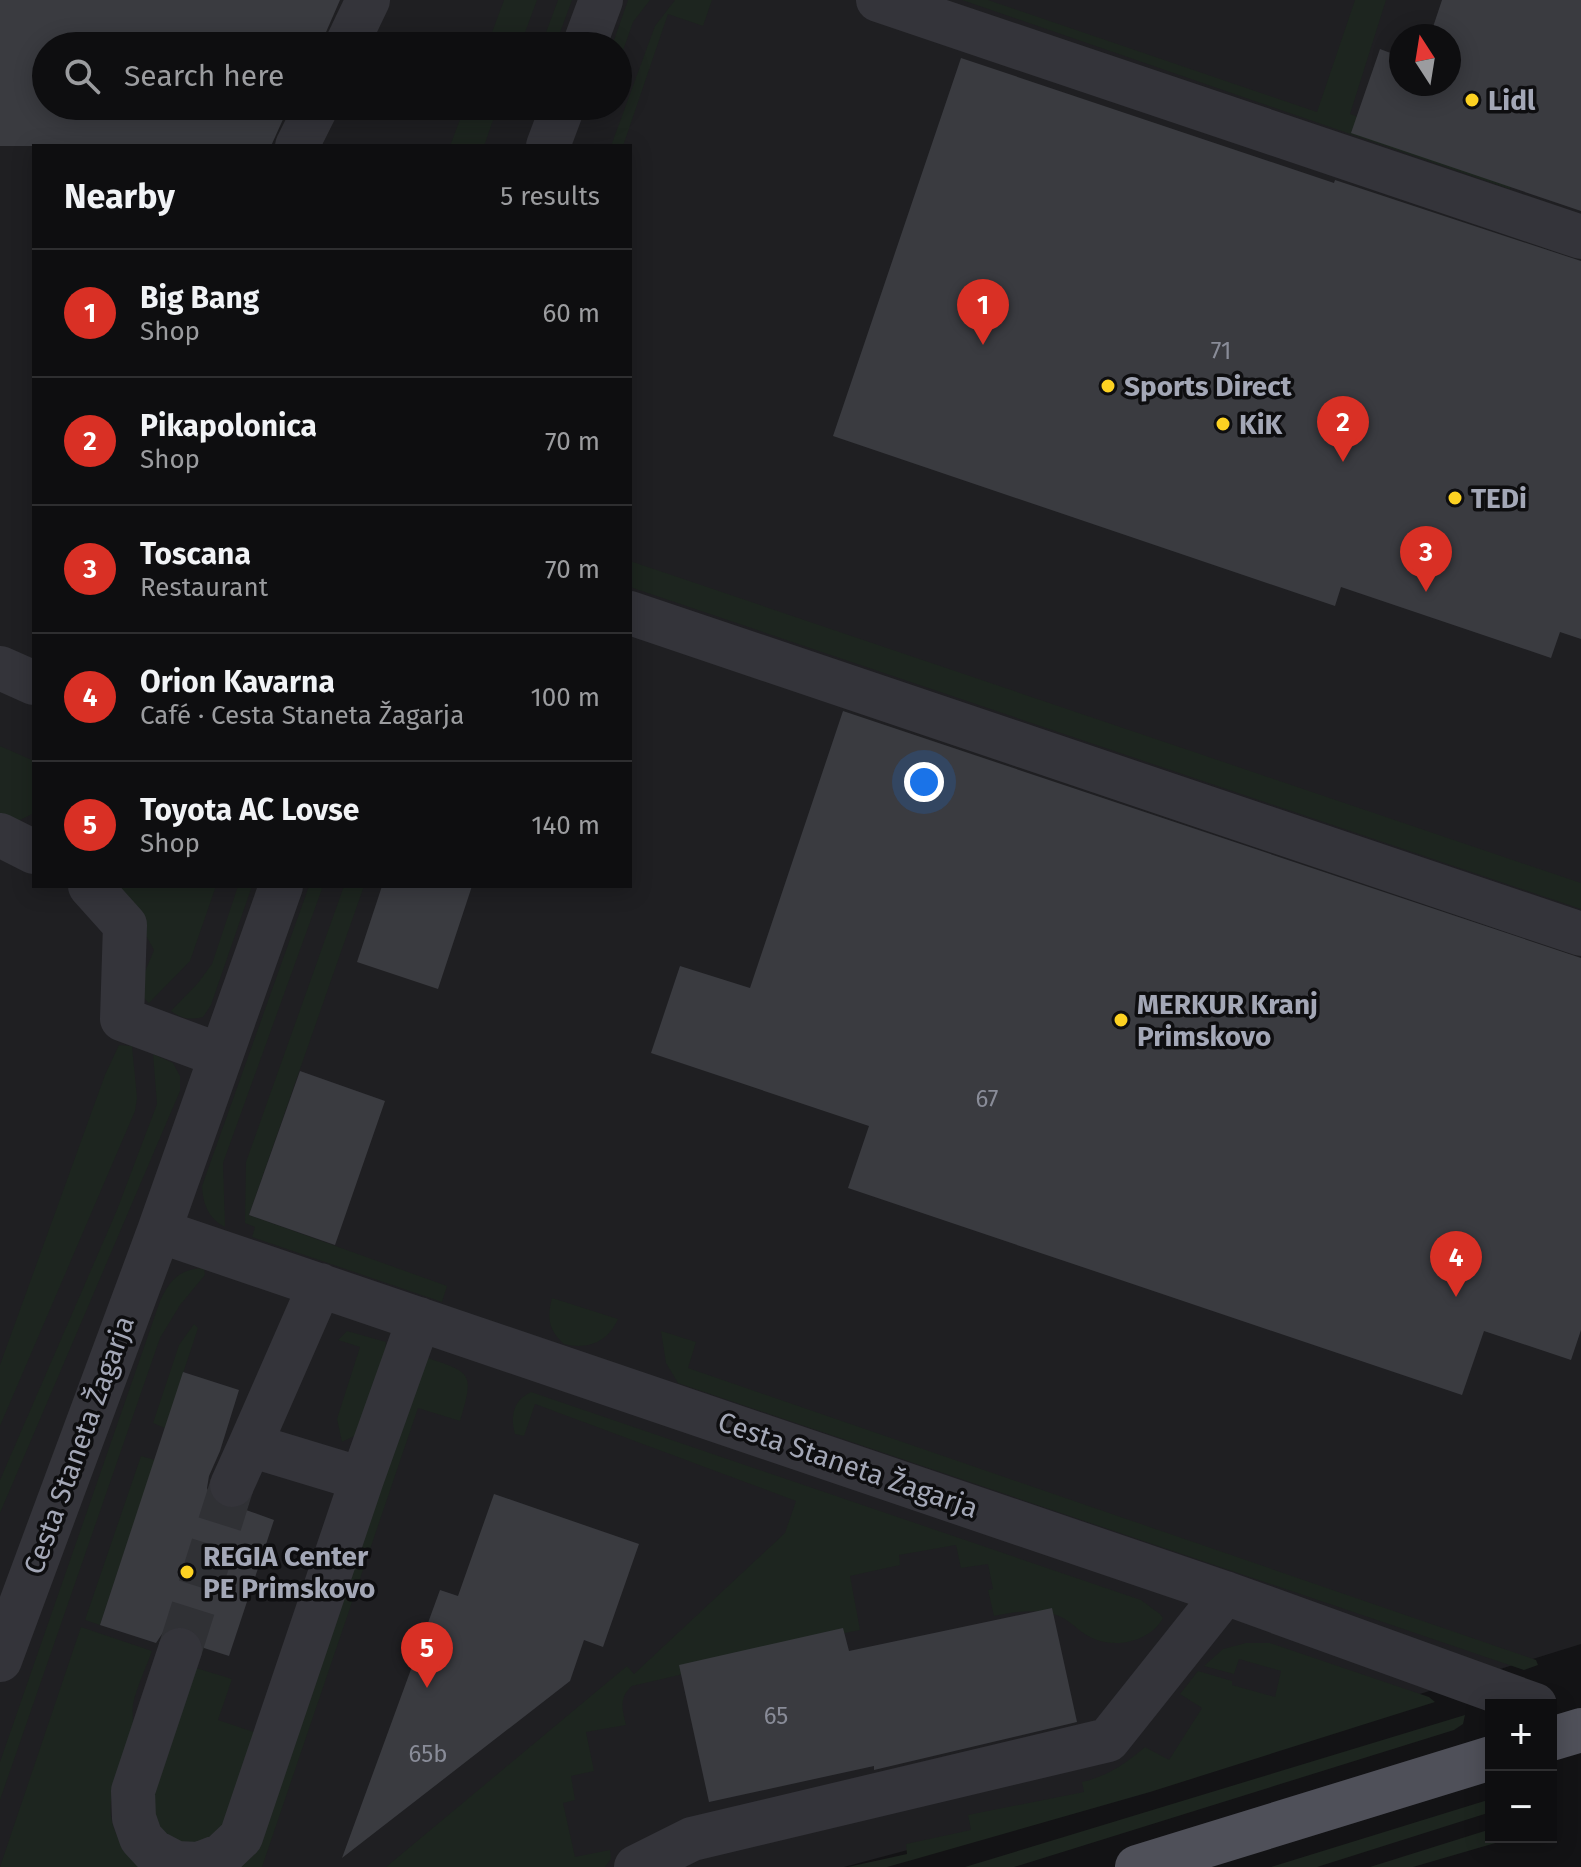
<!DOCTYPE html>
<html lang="en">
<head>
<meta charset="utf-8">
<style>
	body { margin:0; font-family:"Fira Sans",sans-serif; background:#1c1c1e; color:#f1f3f6 }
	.controls { position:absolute; right:24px; bottom:24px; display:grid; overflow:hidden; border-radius:0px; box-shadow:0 4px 20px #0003 }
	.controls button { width:72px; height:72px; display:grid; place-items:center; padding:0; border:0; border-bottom:2px solid #2e2e30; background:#0e0e10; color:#f1f3f6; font:40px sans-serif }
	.compass { position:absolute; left:1389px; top:24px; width:72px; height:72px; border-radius:50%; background:#0e0e10; box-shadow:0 4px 20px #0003; rotate:348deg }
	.you { position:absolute; left:924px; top:782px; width:28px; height:28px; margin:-20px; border:6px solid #fff; border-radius:50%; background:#1a73e8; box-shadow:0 0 0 12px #1a73e833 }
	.badge { display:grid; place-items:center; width:52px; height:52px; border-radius:50%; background:#d93025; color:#fff; font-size:26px; font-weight:700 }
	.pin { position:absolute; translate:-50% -66px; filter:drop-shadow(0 2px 4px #0008) }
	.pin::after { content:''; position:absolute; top:42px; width:28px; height:24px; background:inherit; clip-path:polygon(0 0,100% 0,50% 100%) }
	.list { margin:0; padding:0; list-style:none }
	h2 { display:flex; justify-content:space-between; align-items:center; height:104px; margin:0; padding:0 32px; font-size:34px }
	h2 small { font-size:26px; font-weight:400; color:#9b9c9f }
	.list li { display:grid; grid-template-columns:52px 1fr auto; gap:24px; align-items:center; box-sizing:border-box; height:128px; padding:0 32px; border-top:2px solid #2e2e30 }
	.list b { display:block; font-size:30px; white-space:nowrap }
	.list p { margin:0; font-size:26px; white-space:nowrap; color:#9b9c9f }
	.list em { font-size:26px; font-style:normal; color:#9b9c9f }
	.icon { flex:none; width:44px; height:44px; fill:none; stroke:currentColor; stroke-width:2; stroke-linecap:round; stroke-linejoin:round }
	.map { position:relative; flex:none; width:1581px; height:1867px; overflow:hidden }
	.search { position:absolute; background:#0e0e10; box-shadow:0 4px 20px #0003; left:32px; top:32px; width:600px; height:88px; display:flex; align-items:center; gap:20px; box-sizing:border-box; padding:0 28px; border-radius:44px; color:#9b9c9f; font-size:30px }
	.panel { position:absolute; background:#0e0e10; box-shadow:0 4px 20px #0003; left:32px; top:144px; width:600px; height:744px; border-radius:0px }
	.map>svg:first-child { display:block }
	.built { fill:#1f1f22; fill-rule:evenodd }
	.grass { fill:#1d251f }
	.building { fill:#3a3b40 }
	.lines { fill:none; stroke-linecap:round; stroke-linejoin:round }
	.minor-tunnel { stroke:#303135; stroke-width:44; stroke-dasharray:44 22; stroke-linecap:butt }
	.minor { stroke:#34343a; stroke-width:44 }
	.major { stroke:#4f5059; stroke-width:44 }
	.poi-dot { fill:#fdd222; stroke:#0e0e10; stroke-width:3 }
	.labels { text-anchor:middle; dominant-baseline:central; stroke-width:7; stroke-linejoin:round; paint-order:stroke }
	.number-label { font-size:24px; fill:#898c98 }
	.poi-label { font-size:28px; font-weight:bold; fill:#a3a7b6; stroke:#0e0e10; text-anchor:start }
	.street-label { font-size:28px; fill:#a3a7b6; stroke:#0e0e10 }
</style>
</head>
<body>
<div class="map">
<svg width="1581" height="1867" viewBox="0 0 1581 1867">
	<rect width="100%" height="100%" fill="#131315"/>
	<!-- built -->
	<path class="built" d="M0 0H1581V1644L979 1831 844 1867H0ZM1401 36H1449V84H1401ZM46 46H618V106H46ZM34 146H630V886H34Z"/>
	<!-- grass -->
	<path class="grass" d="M504 0H537L520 46H487Z
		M558 0H572L555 46H541Z
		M628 0H650L633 22 618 65V46H612Z
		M675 0H712L703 26 668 14 623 146H611L655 26Z
		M962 0H988L1317 112 1355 0H1386L1350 114 1515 172 1510 189Z
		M465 106H498L484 146H450Z
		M630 561 1581 883V909L630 587Z
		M0 746 34 761V813L14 823 0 816Z
		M118 886H216L190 961 149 1003 137 991 154 950Z
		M238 886H252L211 1005 203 1017C190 1020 182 1019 171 1011L198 983 212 964Z
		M309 886H323L223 1163 225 1227C208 1218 203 1204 202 1186Z
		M344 886H364L249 1215 447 1286 442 1302 252 1237 255 1227 245 1223 246 1162Z
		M119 1045 132 1046 137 1098 135 1111 0 1426V1365L105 1075Z
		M153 1054 173 1063 180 1076V1091L0 1513V1480L117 1210 157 1104Z
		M204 1268 205 1275 180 1305 160 1338 0 1800V1762L160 1301C170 1280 179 1269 204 1268Z
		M552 1298 618 1319C608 1342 588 1350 564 1344 548 1330 547 1317 552 1298Z
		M194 1324 198 1328 165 1428 153 1423 179 1345Z
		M347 1331 386 1342 385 1352 356 1435 342 1442 337 1419 360 1347 338 1340Z
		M661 1331 696 1342 688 1368 1536 1660 1538 1665 1524 1670 678 1383 666 1363Z
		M425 1357C471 1373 475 1371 460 1421L418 1408 262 1867H239Z
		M531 1392 1141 1600 1160 1614 1163 1618C1150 1642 1115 1649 1092 1638 1080 1633 1072 1622 1061 1617 1040 1607 1016 1612 994 1616L988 1590 993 1589 988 1564 961 1568 956 1545 899 1555 900 1565 850 1576 860 1630 717 1659 718 1666 632 1686C619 1697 622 1709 626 1725L586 1732 594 1771 571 1776 575 1800 563 1803 575 1857 610 1850 611 1859 605 1867H386L627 1666 634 1674 785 1533 796 1501 535 1404 524 1436 515 1434C510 1417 513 1400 531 1392Z
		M141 1456 155 1460 100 1625 85 1620Z
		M81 1627 152 1651C146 1668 137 1686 133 1704 132 1712 134 1721 132 1729 117 1790 89 1811 139 1867H0Z
		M1246 1643H1270L1429 1697 1435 1702 1150 1792 912 1860 887 1867H848L907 1854 906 1844 971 1830 968 1815 1084 1792 1082 1782C1108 1776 1125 1764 1145 1747L1169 1760 1202 1708 1180 1694 1198 1671 1232 1681V1685L1275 1697 1281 1671 1239 1659 1234 1674 1204 1666 1223 1649Z
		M196 1668 232 1679 218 1720 257 1733 218 1838 183 1846 160 1830 154 1817 153 1788Z
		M1465 1715 1463 1724 1454 1730 1014 1867H965Z
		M1491 1799V1812L1317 1867H1271Z
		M1491 1829V1837H1516L1413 1867H1370Z"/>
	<!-- building -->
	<path class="building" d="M0 0H340L320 46H46V106H289L271 146H0Z
		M1442 0H1581V211L1351 133 1380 49 1401 57V84H1449V36H1430Z
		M961 58 1334 183 1335 180 1581 261V639L1560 632 1551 658 1341 587 1335 606 833 436Z
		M843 711 1581 958V1330L1571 1360 1484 1331 1462 1395 848 1188 869 1126 651 1053 680 966 750 988Z
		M382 886H472L438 989 357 962Z
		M300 1071 385 1101 335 1245 249 1215Z
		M183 1372 239 1390 220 1451 209 1476 207 1488 211 1499 221 1507 234 1510 249 1503 246 1510 274 1520 229 1656 204 1648 199 1634 187 1626H174L164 1631 156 1643 100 1625Z
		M494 1494 639 1544 603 1647 584 1640 570 1681 342 1858 440 1590 458 1596Z
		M1052 1608 1077 1722 874 1770V1766L709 1802 679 1665 843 1628 849 1651Z"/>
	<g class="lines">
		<!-- minor-tunnel -->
		<path class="minor-tunnel" d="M180 1650 232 1485"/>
		<!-- minor -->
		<path class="minor" d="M878 0 1581 237
			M346 46 368 0
			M584 46 601 0
			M297 146 317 106
			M548 146 563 106
			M630 613 1581 934
			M0 668 34 683
			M0 835 34 852
			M90 886 125 925 122 1019 219 1055
			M159 1231 1225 1593 1535 1705
			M320 1285 250 1445 362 1479
			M232 1485 250 1445
			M180 1650 133 1791 134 1818 141 1838 153 1851 176 1863 199 1864 222 1855 241 1837 362 1479 419 1319
			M0 1660 159 1231 281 886
			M636 1867 692 1839 1108 1740 1225 1593"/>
		<!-- major -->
		<path class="major" d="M1551 1739 1581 1730
			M1137 1867 1491 1758"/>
	</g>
	<!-- markers -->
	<g class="poi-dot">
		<circle cx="1472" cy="100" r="8"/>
		<circle cx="1108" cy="386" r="8"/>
		<circle cx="1223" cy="424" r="8"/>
		<circle cx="1455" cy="498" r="8"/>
		<circle cx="1121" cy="1020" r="8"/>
		<circle cx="187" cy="1572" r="8"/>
	</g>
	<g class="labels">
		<!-- number labels -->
		<g class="number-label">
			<text x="1221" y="351">71</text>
			<text x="987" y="1099">67</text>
			<text x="776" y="1716">65</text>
			<text x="428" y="1754">65b</text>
		</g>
		<!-- poi labels -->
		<g class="poi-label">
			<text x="1488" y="100">Lidl</text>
			<text x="1124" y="386">Sports Direct</text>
			<text x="1239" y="424">KiK</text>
			<text x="1471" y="498">TEDi</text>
			<text x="1137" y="1004">MERKUR Kranj<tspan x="1137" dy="32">Primskovo</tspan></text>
			<text x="203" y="1556">REGIA Center<tspan x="203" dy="32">PE Primskovo</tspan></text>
		</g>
		<!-- street labels -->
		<g class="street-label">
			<text transform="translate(79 1445) rotate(-70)">Cesta Staneta Žagarja</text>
			<text transform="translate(848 1465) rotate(19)">Cesta Staneta Žagarja</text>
		</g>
	</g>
</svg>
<div class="controls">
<button>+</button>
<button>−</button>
</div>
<svg class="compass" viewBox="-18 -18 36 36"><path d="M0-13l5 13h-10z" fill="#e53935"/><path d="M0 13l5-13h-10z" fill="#9b9c9f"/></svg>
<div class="you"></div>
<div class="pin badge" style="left:983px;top:345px">1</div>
<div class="pin badge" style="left:1343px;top:462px">2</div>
<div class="pin badge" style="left:1426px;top:592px">3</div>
<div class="pin badge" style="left:1456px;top:1297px">4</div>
<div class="pin badge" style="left:427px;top:1688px">5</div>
<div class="search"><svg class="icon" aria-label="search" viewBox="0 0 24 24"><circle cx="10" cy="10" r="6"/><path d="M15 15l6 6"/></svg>Search here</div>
<section class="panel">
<h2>Nearby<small>5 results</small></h2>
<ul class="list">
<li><span class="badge">1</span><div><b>Big Bang</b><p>Shop</p></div><em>60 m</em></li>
<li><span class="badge">2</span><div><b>Pikapolonica</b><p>Shop</p></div><em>70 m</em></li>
<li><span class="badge">3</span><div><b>Toscana</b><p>Restaurant</p></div><em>70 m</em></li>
<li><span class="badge">4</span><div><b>Orion Kavarna</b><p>Café · Cesta Staneta Žagarja</p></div><em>100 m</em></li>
<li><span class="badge">5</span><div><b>Toyota AC Lovse</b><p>Shop</p></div><em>140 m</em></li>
</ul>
</section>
</div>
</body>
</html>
